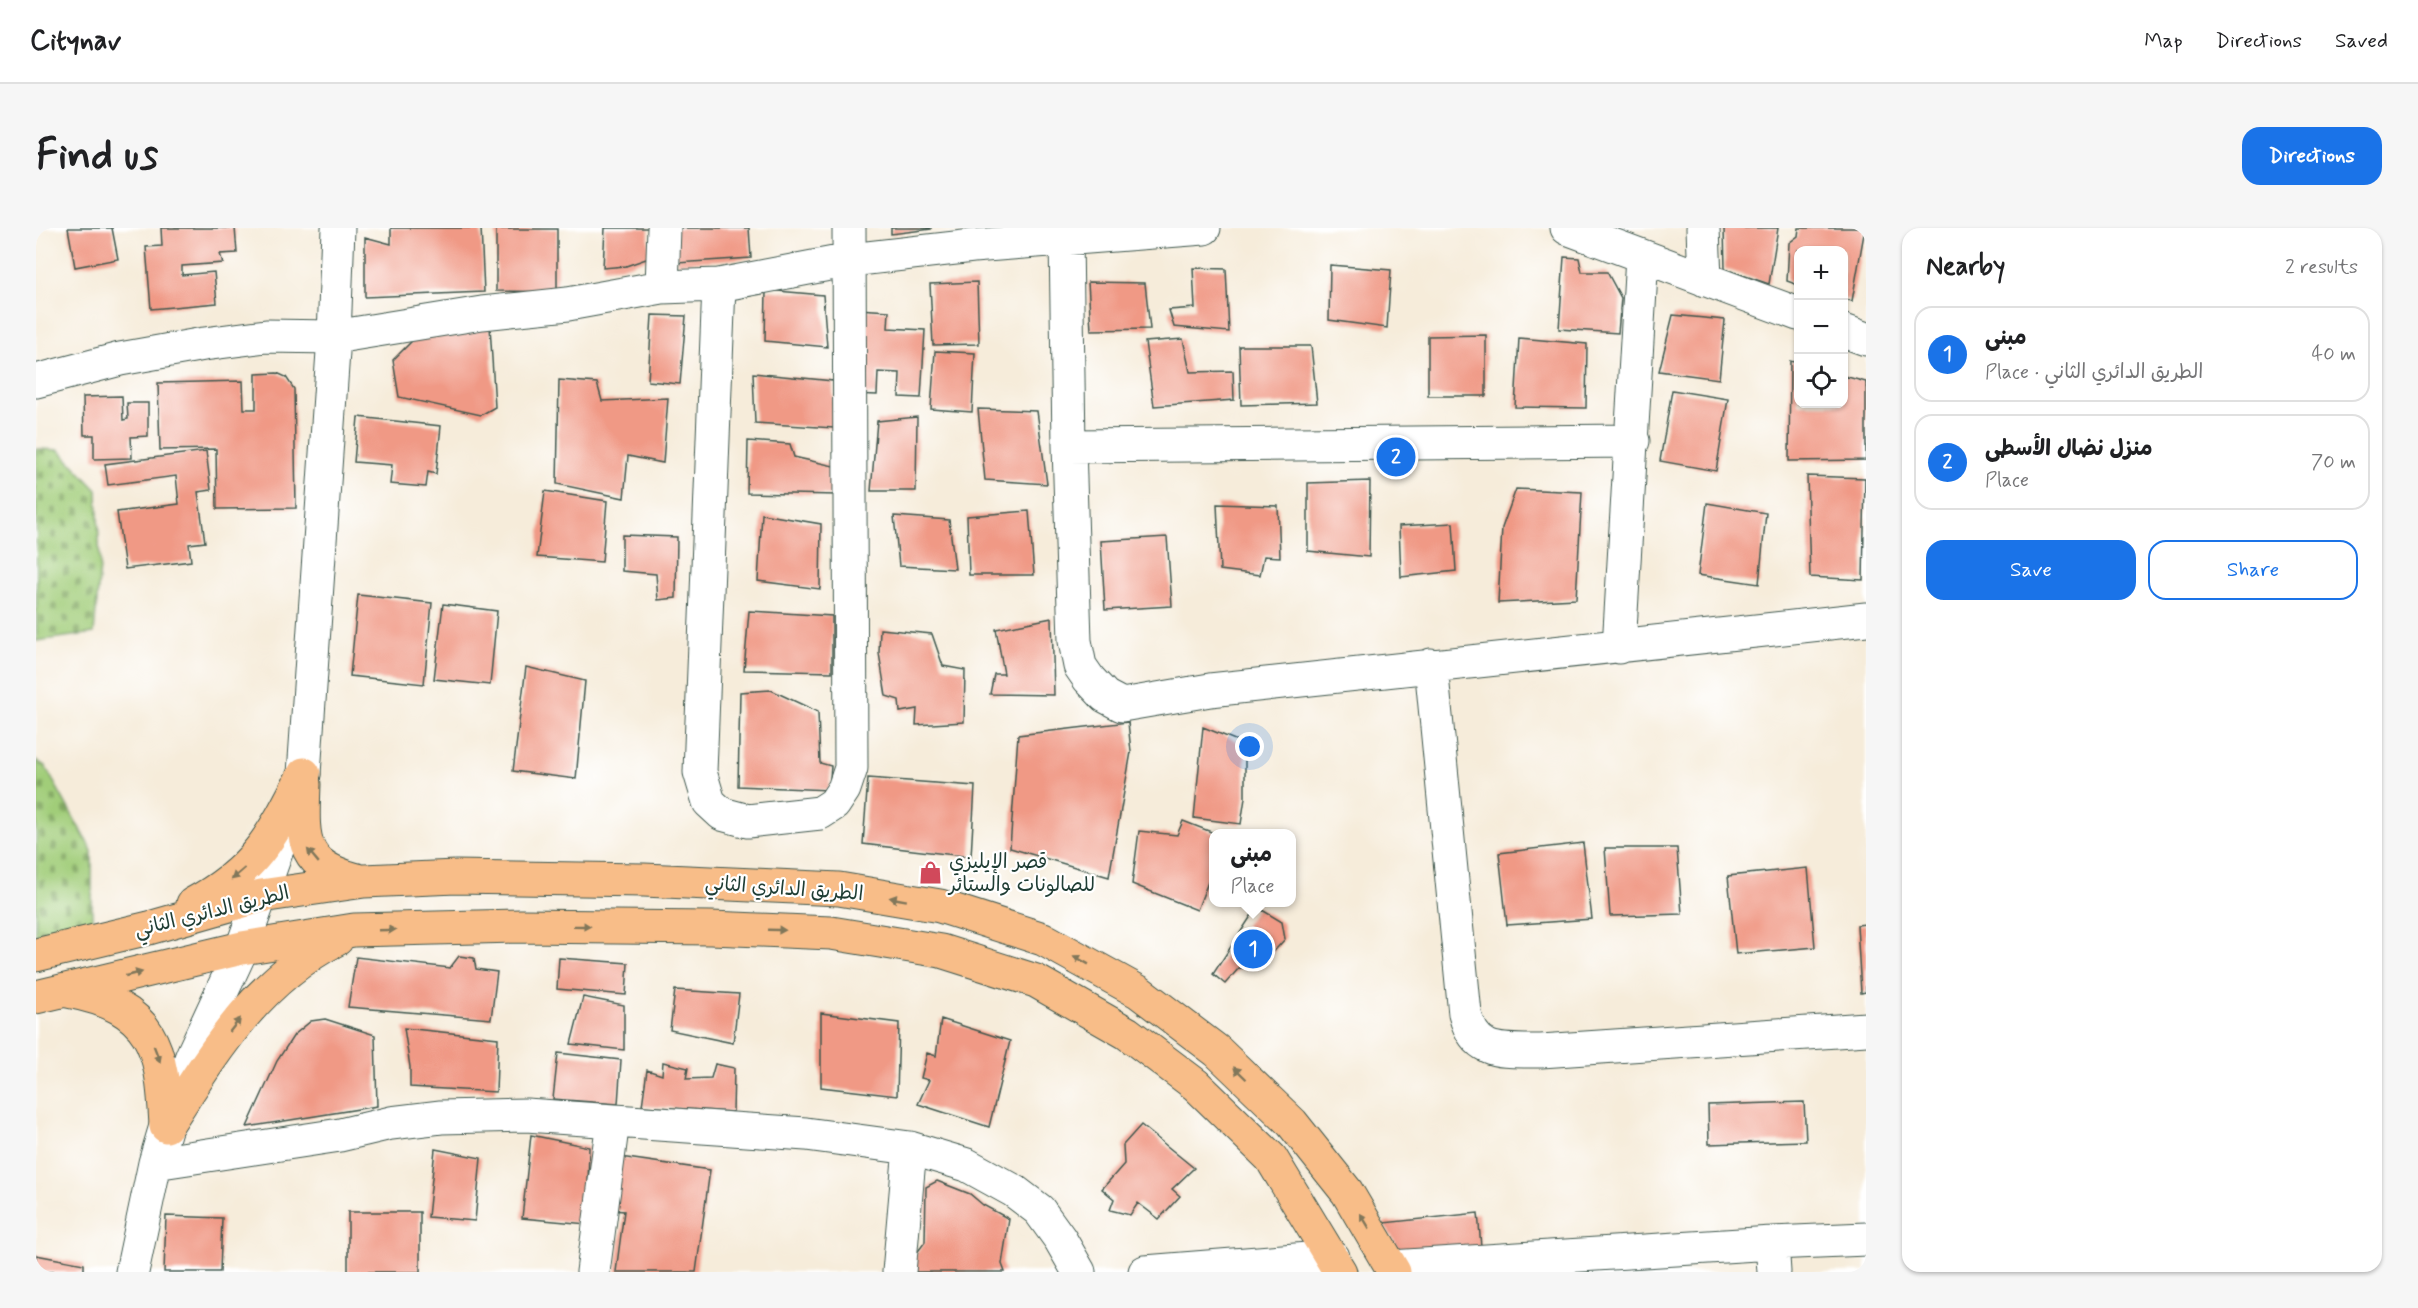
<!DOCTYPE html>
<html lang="en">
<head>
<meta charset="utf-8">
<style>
	body { margin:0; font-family:Mynerve,"Playpen Sans Arabic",sans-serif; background:#f6f6f6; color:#202124 }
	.controls { position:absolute; right:18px; top:18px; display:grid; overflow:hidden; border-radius:12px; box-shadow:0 2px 4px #0004 }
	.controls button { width:54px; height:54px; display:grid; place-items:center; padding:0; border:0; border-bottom:2px solid #e0e0e0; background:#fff; color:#202124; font:30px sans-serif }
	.you { position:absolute; left:1214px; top:519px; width:21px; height:21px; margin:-15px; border:4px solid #fff; border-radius:50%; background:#1a73e8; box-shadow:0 0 0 9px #1a73e833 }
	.badge { display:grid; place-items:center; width:39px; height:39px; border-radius:50%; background:#1a73e8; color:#fff; font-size:20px; font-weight:700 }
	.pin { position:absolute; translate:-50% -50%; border:3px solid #fff; box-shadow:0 2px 6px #0006 }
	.popup { position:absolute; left:1173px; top:601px; width:87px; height:78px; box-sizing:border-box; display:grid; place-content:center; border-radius:12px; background:#fff; filter:drop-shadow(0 2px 4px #0005); font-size:20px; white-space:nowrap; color:#757577 }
	.popup b { font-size:22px; color:#202124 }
	.popup::after { content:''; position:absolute; left:50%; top:100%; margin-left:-12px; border:12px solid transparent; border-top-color:#fff }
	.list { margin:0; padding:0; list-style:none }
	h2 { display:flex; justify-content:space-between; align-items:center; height:78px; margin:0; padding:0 24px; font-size:26px }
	h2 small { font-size:20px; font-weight:400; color:#757577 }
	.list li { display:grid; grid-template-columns:39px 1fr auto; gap:18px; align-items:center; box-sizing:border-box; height:96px; margin:0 12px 12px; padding:0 12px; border:2px solid #e0e0e0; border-radius:18px }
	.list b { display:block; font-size:22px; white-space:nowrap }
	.list p { margin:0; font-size:20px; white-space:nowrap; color:#757577 }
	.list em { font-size:20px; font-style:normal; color:#757577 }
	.actions { display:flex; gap:12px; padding:18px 24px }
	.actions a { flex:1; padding:14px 0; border:2px solid #1a73e8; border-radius:18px; text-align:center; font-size:21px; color:#1a73e8 }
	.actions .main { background:#1a73e8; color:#fff }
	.icon { flex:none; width:33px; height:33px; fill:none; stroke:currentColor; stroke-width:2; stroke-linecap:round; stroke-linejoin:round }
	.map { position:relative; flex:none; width:1830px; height:1044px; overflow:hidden; border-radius:18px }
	header { display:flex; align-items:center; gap:36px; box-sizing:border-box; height:84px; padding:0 30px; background:#fff; border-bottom:2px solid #e0e0e0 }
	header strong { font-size:28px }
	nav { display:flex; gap:33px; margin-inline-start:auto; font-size:21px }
	.intro { display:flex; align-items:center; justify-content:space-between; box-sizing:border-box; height:144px; padding:0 36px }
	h1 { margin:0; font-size:42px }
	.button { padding:15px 27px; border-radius:18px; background:#1a73e8; color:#fff; font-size:21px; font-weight:700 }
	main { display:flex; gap:36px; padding:0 36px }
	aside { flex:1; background:#fff; border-radius:18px; box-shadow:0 2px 4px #0004 }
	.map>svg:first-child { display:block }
	.cemetery { fill:url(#cemetery-stones); stroke:#608556; stroke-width:1.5 }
	.building { fill:#f09985 }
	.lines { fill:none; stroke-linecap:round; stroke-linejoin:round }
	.minor-casing { stroke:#3f574d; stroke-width:35 }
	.major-casing { stroke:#3f574d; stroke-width:35 }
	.minor { stroke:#fff; stroke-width:33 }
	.major { stroke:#f8bd88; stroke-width:33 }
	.oneway { fill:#81775a }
	.labels { text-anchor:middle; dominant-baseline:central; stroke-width:4.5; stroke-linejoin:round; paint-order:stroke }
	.poi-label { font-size:20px; fill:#1f3d34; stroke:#fff; text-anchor:start }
	.street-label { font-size:20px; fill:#1f3d34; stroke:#fff }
</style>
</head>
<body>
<header>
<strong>Citynav</strong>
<nav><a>Map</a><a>Directions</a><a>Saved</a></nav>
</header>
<div class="intro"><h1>Find us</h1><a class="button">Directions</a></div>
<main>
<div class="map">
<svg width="1830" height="1044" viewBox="0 0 1830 1044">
	<defs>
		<pattern id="cemetery-stones" width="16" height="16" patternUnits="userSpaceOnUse" patternTransform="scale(1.5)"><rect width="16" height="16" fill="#a1cd79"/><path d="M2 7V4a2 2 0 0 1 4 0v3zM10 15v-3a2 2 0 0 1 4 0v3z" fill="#83a864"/></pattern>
	</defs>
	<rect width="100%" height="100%" fill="#fff"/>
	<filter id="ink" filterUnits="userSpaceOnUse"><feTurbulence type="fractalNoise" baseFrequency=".0167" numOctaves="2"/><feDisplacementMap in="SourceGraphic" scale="12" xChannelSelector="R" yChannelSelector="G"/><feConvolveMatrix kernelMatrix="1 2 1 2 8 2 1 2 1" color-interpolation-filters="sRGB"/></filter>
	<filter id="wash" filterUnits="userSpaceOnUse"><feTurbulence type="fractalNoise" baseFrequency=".008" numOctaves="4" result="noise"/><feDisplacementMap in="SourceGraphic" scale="24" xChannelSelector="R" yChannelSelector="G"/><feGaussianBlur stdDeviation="1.35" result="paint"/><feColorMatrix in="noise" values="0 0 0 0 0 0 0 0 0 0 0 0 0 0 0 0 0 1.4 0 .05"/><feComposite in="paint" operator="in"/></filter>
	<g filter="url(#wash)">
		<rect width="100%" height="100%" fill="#f6ecda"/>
		<!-- cemetery -->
		<path class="cemetery" d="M0 221 23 222 61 262 64 338 58 405 1 413Z
			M0 532 9 538 56 623V694L0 707Z"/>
		<g id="blocks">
			<!-- building -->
			<path class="building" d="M32 0H76L82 31 39 39Z
				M125 0H199L201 25 184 26 187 35 146 38V47L178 44 181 75 115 81 110 19 126 18Z
				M355 0H445L448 64 329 69V9L355 16Z
				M569 0H613V30L590 38 567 40Z
				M639 0H713L715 30 641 35Z
				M855 0H895V1L855 6Z
				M1688 0H1742L1733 56 1689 41Z
				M1763 0H1829L1816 73 1808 71V22H1762V57L1751 53 1753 15 1762 8Z
				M460 1H521V64L460 63Z
				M1528 29 1543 30 1546 44H1571L1585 70 1582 105 1523 101Z
				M1294 37 1355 42 1351 100 1293 92Z
				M1157 40 1190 41 1193 104 1138 99 1133 82 1159 80Z
				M941 54 943 116 897 117 894 56Z
				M1052 54 1109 55 1114 101 1055 102Z
				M730 62 787 67 791 119 729 113Z
				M822 81 853 83 852 100 889 102 885 170 863 169 864 145 842 144 841 167 817 166Z
				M616 87 650 88 644 156 612 153Z
				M1637 87 1689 92 1683 151 1623 143Z
				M454 98 459 179 445 187 363 169 357 132 384 105Z
				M1450 107V168H1392V108Z
				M1483 110 1551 116 1550 180 1479 179Z
				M1147 111 1154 144 1197 143 1198 172 1118 178 1109 114Z
				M1203 118H1275L1281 175 1205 177Z
				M899 123 939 125 936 184 895 181Z
				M1754 133 1762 135V176H1808V148L1830 154V232L1753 233Z
				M241 145 250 149 258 161 260 280 181 281 180 221 124 222 122 155 207 153 208 181H220V146Z
				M717 145 797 153 798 200 719 195Z
				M523 152 561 155 566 173 632 170 627 235 592 228 588 270 521 256Z
				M1636 162 1692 171 1680 243 1624 233Z
				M86 168 87 192 92 191 91 175H112V208L95 209 96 230 58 231V207H48L47 169Z
				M942 181 1001 183 1011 256 949 252Z
				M322 189 405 198 400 246 392 244 390 259 354 256 356 237 318 234Z
				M881 189 880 263H835L841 193Z
				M712 213 754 216 758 229 798 238 801 267 711 265Z
				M170 223 175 262 162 264 169 314 153 316 155 333 89 341 81 284 143 276 140 248 72 257 69 236Z
				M1771 248 1829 250 1827 352 1774 349Z
				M1334 253 1333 329 1272 323V255Z
				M1480 261 1546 264 1540 371 1462 375 1466 300Z
				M509 263 571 273 566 334 501 329Z
				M1671 275 1730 285 1723 356 1662 347Z
				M1181 276 1242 278 1244 329 1228 328 1224 347 1184 342Z
				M993 283 998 347H933L931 288Z
				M726 286 785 296 784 361 722 353Z
				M858 288 913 292 919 341 863 338Z
				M1417 295 1420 343 1365 349 1363 298Z
				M586 307 641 309 640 370 622 372 620 346 586 343Z
				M1131 309 1136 378 1069 382 1065 313Z
				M322 367 396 375 388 456 314 448Z
				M407 376 461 383 454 457 398 451Z
				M713 383 796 388V444L708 442Z
				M1016 390 1018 467 954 466 958 446H968L960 401Z
				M844 401 896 406 907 438 929 442 928 494 880 497 881 481 864 484 863 472 850 468 843 425Z
				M490 439 549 453 540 551 477 543Z
				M735 462 782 484 784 535 795 538 793 562 702 558 704 464Z
				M1092 494 1095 524 1073 649 974 620 982 507Z
				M1167 499 1209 516V570L1205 596 1158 590Z
				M832 550 939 558 935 629 827 616Z
				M1147 593 1178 605V639L1161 682 1096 656 1103 603 1141 607Z
				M1547 615 1556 691 1471 697 1463 625Z
				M1569 620H1641L1646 686 1574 688Z
				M1772 640 1779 719 1700 726 1692 648Z
				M1221 679 1246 694 1249 711 1232 730 1218 740H1203L1189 756 1177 746Z
				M1830 696V764L1825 765 1821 697Z
				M423 728 438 730 440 741 461 744 455 791 312 779 320 729 414 740Z
				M523 730 592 735 590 767 521 761Z
				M639 762 703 766 697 815 634 802Z
				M547 769 588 777V822L535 816Z
				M785 785 863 795 861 868 785 859Z
				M289 791 339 807 341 878 211 899 241 833 258 807 275 793Z
				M905 791 974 813 953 899 882 876 893 852 885 850 891 825 900 828Z
				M368 800 462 810 460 864 374 859V839Z
				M522 825 585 832 582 876 517 871Z
				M627 834 652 840 650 851 675 850 679 836 698 840 697 884 606 878 611 842 626 847Z
				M1768 874 1770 913 1673 916 1672 877Z
				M1105 897 1158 940 1136 961 1144 968 1123 991 1102 975 1094 987 1074 982 1078 971 1066 961 1088 936 1087 917Z
				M495 907 553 919 551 996 486 990Z
				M399 921 445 930 439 993 392 989Z
				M584 929 674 942 660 1044H580L588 983 577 982Z
				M901 953 934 966 947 977 973 991 966 1036 969 1044H878L880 1026 889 1014 890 959Z
				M312 984H384V1044H312Z
				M1442 985 1447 1041 1378 1044 1347 995Z
				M130 988 186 990 184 1044H128Z
				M0 1027 48 1036V1044H0Z"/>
		</g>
	</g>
	<g filter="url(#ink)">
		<use href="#blocks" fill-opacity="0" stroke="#3f574d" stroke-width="1.5"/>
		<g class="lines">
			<defs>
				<path id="minor" d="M1531 0 1762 86
					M1667 0 1669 52
					M1030 10 1033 218 1039 413 1044 438 1053 451 1069 468 1086 477 1174 462 1830 391
					M683 57 664 544 673 574 686 586 712 593 784 585 798 576 808 561 815 540 813 0
					M626 59 628 0
					M1808 103 1830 111
					M0 153 84 131 168 116 230 108 298 109 446 85 532 76 626 59 683 57 814 32 937 18 1168 0
					M1033 218 1597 213
					M1583 419 1606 28
					M1395 437 1429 786C1440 829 1468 822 1505 823L1830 801
					M119 935 304 907 355 895 405 889 490 887 770 906 874 920 931 937 978 963 1003 982 1024 1011 1043 1044
					M1736 1015 1738 1044
					M1355 1039 1736 1015 1830 1011
					M96 1044 119 935 130 898 156 828 206 720 268 546 298 109 302 0
					M557 1044 577 893
					M863 1044 874 920
					M1109 1044 1297 1029"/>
				<path id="major" d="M268 556C266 612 263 639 326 653
					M157 676C220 642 237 607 268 546
					M0 727 113 700 225 668 328 653 420 649 608 652 803 661 904 678 1007 711 1103 764 1181 823 1256 895 1311 964 1358 1044
					M32 763C118 779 126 818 130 898
					M0 769 206 720 318 702 485 698 675 700 795 705 905 723 1000 753 1091 805 1160 857 1235 930 1304 1044
					M130 898C178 824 220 753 301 711"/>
			</defs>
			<!-- minor casing -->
			<use href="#minor" class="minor-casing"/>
			<!-- major casing -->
			<use href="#major" class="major-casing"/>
			<!-- minor -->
			<use href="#minor" class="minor"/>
			<!-- major -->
			<use href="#major" class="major"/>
		</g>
		<!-- one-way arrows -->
		<defs><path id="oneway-solid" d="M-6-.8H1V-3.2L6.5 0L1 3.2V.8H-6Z" transform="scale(1.5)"/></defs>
		<g class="oneway">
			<use href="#oneway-solid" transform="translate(277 628) rotate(-130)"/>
			<use href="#oneway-solid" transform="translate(202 646) rotate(139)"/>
			<use href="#oneway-solid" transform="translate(862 671) rotate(-170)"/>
			<use href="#oneway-solid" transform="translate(546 698) rotate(1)"/>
			<use href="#oneway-solid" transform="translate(351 702) rotate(-2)"/>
			<use href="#oneway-solid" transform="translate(741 702) rotate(2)"/>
			<use href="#oneway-solid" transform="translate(1045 732) rotate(-151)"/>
			<use href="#oneway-solid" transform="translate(98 746) rotate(-13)"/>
			<use href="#oneway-solid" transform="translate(199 797) rotate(-52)"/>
			<use href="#oneway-solid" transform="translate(121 826) rotate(69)"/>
			<use href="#oneway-solid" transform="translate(1204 845) rotate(-136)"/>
			<use href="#oneway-solid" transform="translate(1329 993) rotate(-121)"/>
		</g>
	</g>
	<!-- icons -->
	<defs>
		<symbol id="shop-bare" viewBox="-9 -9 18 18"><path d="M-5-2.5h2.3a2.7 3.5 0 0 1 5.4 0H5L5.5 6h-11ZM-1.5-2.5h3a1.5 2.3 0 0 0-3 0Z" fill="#d1495b" stroke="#fff" stroke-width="2.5" paint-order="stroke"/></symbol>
	</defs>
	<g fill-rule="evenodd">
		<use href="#shop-bare" x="878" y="628" width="33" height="33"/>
	</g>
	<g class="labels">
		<!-- poi labels -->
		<g class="poi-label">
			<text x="913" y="634">قصر الإيليزي<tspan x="913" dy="23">للصالونات والستائر</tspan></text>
		</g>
		<!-- street labels -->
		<g class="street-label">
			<text transform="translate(748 661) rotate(4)">الطريق الدائري الثاني</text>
			<text transform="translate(176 684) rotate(-14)">الطريق الدائري الثاني</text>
		</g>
	</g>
</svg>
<div class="controls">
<button>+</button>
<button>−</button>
<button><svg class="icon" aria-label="locate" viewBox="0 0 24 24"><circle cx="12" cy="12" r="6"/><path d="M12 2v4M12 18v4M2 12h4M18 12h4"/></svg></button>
</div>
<div class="you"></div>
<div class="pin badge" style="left:1217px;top:721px">1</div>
<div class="popup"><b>مبنى</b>Place</div>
<div class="pin badge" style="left:1360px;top:229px">2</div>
</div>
<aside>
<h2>Nearby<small>2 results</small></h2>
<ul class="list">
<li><span class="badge">1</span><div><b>مبنى</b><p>Place · الطريق الدائري الثاني</p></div><em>40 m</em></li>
<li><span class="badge">2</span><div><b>منزل نضال الأسطى</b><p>Place</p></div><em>70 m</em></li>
</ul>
<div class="actions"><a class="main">Save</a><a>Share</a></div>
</aside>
</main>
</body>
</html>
